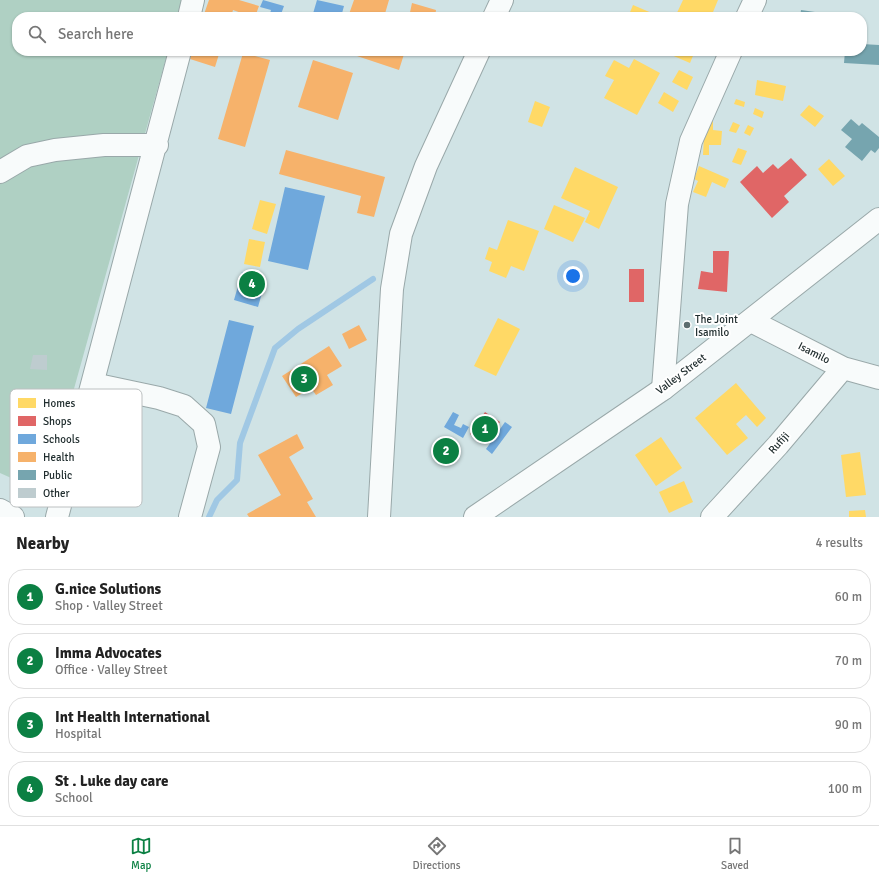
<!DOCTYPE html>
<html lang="en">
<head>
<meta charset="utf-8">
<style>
	body { margin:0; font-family:Signika,sans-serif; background:#f2f2f2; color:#222 }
	.you { position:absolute; left:573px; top:276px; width:14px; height:14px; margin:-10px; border:3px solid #fff; border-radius:50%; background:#1a73e8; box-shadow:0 0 0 6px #1a73e833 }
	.badge { display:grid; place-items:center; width:26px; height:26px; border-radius:50%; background:#0b8043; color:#fff; font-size:13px; font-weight:700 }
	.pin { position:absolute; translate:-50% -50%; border:2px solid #fff; box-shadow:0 1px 4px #0006 }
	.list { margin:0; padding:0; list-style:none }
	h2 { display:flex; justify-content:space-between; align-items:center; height:52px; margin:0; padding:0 16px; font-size:17px }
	h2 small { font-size:13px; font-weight:400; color:#767676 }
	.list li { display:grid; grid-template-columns:26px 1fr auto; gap:12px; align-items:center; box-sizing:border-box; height:56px; margin:0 8px 8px; padding:0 8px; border:1px solid #e0e0e0; border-radius:16px }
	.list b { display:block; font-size:15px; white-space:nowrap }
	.list p { margin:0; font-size:13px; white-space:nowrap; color:#767676 }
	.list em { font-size:13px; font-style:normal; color:#767676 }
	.icon { flex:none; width:22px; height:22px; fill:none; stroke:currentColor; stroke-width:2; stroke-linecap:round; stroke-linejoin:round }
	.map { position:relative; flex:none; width:879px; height:517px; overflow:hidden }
	.search { position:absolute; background:#fff; box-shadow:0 1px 3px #0004; left:12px; right:12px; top:12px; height:44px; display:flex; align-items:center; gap:10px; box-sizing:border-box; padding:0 14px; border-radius:16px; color:#767676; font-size:15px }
	.sheet { height:308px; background:#fff }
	nav { display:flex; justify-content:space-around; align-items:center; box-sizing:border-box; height:56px; border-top:1px solid #e0e0e0; background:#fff; font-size:11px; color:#767676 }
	nav a { display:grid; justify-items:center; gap:2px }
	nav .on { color:#0b8043 }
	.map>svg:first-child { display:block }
	.green { fill:#afd0c3 }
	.homes { fill:#ffd966 }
	.shops { fill:#e06666 }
	.schools { fill:#6fa8dc }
	.health { fill:#f6b26b }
	.public { fill:#76a5af }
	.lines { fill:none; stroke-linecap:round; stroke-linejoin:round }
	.stream { stroke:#a0c8e4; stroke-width:6 }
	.building { fill:#becccf }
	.minor-casing { stroke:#99a8a9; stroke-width:24 }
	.major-casing { stroke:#99a8a9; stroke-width:24 }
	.minor { stroke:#f8fbfb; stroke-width:22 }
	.major { stroke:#f8fbfb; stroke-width:22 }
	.poi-dot { fill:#5e6d6f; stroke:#fff; stroke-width:1.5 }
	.labels { text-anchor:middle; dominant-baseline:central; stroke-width:4; stroke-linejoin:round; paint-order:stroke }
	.poi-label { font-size:11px; fill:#212e2f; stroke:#fff; text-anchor:start }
	.street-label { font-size:11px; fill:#212e2f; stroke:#fff }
	.key { fill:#fff; stroke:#bcc0c1; stroke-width:1 }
	.key-label { font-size:11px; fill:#212e2f }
</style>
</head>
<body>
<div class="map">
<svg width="879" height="517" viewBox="0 0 879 517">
	<rect width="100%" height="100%" fill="#d0e3e5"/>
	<!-- green -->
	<path class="green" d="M0 0H183L178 17H17V51H168L45 493 0 473Z"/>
	<!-- homes -->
	<path class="homes" d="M683 0H718L711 17H675Z
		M633 5 661 17H628Z
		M662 51H695L690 63Z
		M634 59 660 73 637 115 604 98 614 80 605 76 614 60 629 68Z
		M679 70 693 77 687 90 672 82Z
		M757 80 786 86 783 101 755 95Z
		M664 92 679 101 673 112 658 103Z
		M736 99 745 102 744 107 734 104Z
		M535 101 550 107 542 127 528 122Z
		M809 105 824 116 815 127 800 115Z
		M755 108 764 112 762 118 753 114Z
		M705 115 713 116V130L722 131 721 145H709V155H703Z
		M733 122 740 125 736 133 729 131Z
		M748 125 754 128 750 136 744 133Z
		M738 148 747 151 741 165 732 162Z
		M829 159 845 176 833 186 818 169Z
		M699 166 729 179 725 188 712 182 706 197 693 192 698 181 694 179Z
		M575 167 618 187 599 229 585 222 590 211 561 198Z
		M260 200 276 204 267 234 252 229Z
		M554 205 585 218 573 242 544 229Z
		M508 220 539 231 524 271 511 266 506 278 489 271 492 262 485 259 489 247 497 250Z
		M249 239 265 242 260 267 244 264Z
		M498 318 520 329 496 376 474 366Z
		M736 383 766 418 757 427 746 415 736 424 748 438 727 455 695 418Z
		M661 437 682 468 656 486 635 455Z
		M860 452 866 495 846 497 841 455Z
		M684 481 693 502 669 513 659 492Z
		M865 510 866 517H849V511Z"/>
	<!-- shops -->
	<path class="shops" d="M791 158 807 175 784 196 789 202 772 218 740 182 757 166 763 173 773 164 778 169Z
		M713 251H729L727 292 698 289 701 271 713 273Z
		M629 269H644V302H629Z
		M485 412 500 422 485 444 470 434Z"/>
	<!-- schools -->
	<path class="schools" d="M263 0 284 6 280 17H269L271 10 260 7Z
		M317 0 344 6 341 17H312Z
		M285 187 325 196 308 270 268 261Z
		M242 272 266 279 258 307 234 300Z
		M229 320 254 326 231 414 206 408Z
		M453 412 459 415 454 425 461 428 463 424 469 427 463 438 444 427Z
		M505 422 512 427 492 454 486 449Z
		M440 437 460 448 452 462 432 450Z"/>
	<!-- health -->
	<path class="health" d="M209 0H239L259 6 255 17H247V15L233 10 231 17H203Z
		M354 0H389L384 17H348Z
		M412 3 436 10 435 17H409Z
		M192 51H220L215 67 190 59Z
		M342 51H405L399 70Z
		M243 53 270 60 245 147 218 139Z
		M313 60 353 73 338 120 298 107Z
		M286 150 385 177 374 217 357 213 361 196 279 174Z
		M359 325 367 340 349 349 342 334Z
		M329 346 342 366 327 375 333 385 316 395 311 388 296 397 282 376Z
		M297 434 304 448 289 457 313 499 307 502 316 517H249L247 514 281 495 258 455Z"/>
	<!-- public -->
	<path class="public" d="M801 10 815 12 814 17H800Z
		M862 44 879 45V65L844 63 845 51H862Z
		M851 119 859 126 862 123 879 137V148L875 153 871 150 862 161 845 147 852 139 841 130Z"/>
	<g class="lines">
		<!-- stream -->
		<path class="stream" d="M209 517 217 500 237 480 240 443 275 348 298 329 373 279"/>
	</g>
	<!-- building -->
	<path class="building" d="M33 355H47V370L30 369Z"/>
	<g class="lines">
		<defs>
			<path id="minor" d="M189 17 193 0
				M494 17 502 0
				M747 17 755 0
				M0 172 27 156 55 150 104 145H157
				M751 321 843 368 879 378
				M93 384 159 398 184 406 204 424 209 447 190 517
				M663 389 677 204 691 141 731 51
				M57 517 180 51
				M379 517 392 289 401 234 426 166 479 51
				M712 517 778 445 843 368"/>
			<path id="major" d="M0 510 13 517
				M475 517 663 389 879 219"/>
		</defs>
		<!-- minor casing -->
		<use href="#minor" class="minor-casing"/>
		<!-- major casing -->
		<use href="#major" class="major-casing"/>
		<!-- minor -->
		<use href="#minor" class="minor"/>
		<!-- major -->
		<use href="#major" class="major"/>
	</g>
	<!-- markers -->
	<circle class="poi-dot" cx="687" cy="325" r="4"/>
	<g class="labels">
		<!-- poi labels -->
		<g class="poi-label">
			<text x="695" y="319">The Joint<tspan x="695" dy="13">Isamilo</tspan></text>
		</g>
		<!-- street labels -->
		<g class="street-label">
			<text transform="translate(814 353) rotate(27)">Isamilo</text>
			<text transform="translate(681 374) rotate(-37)">Valley Street</text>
			<text transform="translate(779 443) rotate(-48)">Rufiji</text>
		</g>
	</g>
	<!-- legend -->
	<rect x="10" y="389" width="132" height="118" rx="6" class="key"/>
	<rect x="18" y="398" width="18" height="10" fill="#ffd966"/>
	<rect x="18" y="416" width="18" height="10" fill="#e06666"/>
	<rect x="18" y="434" width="18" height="10" fill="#6fa8dc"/>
	<rect x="18" y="452" width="18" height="10" fill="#f6b26b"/>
	<rect x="18" y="470" width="18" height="10" fill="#76a5af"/>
	<rect x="18" y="488" width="18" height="10" fill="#becccf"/>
	<g class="key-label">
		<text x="43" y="407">Homes</text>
		<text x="43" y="425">Shops</text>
		<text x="43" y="443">Schools</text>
		<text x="43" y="461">Health</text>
		<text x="43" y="479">Public</text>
		<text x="43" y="497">Other</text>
	</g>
</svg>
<div class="you"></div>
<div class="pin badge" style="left:485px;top:429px">1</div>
<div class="pin badge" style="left:446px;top:451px">2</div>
<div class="pin badge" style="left:304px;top:379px">3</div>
<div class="pin badge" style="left:252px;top:284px">4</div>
<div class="search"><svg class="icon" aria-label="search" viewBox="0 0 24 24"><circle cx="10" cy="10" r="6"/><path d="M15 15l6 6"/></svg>Search here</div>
</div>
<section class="sheet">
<h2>Nearby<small>4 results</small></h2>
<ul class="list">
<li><span class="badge">1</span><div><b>G.nice Solutions</b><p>Shop · Valley Street</p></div><em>60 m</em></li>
<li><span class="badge">2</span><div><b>Imma Advocates</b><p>Office · Valley Street</p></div><em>70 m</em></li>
<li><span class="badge">3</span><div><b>Int Health International</b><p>Hospital</p></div><em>90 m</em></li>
<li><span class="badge">4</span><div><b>St . Luke day care</b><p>School</p></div><em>100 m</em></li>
</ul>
</section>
<nav>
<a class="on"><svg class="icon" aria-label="map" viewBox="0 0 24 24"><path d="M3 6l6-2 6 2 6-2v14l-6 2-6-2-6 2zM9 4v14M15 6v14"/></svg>Map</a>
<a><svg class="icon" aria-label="directions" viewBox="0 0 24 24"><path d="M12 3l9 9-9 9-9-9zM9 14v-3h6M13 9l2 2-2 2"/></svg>Directions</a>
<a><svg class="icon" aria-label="saved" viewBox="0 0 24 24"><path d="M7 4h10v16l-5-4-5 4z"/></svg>Saved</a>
</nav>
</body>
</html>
